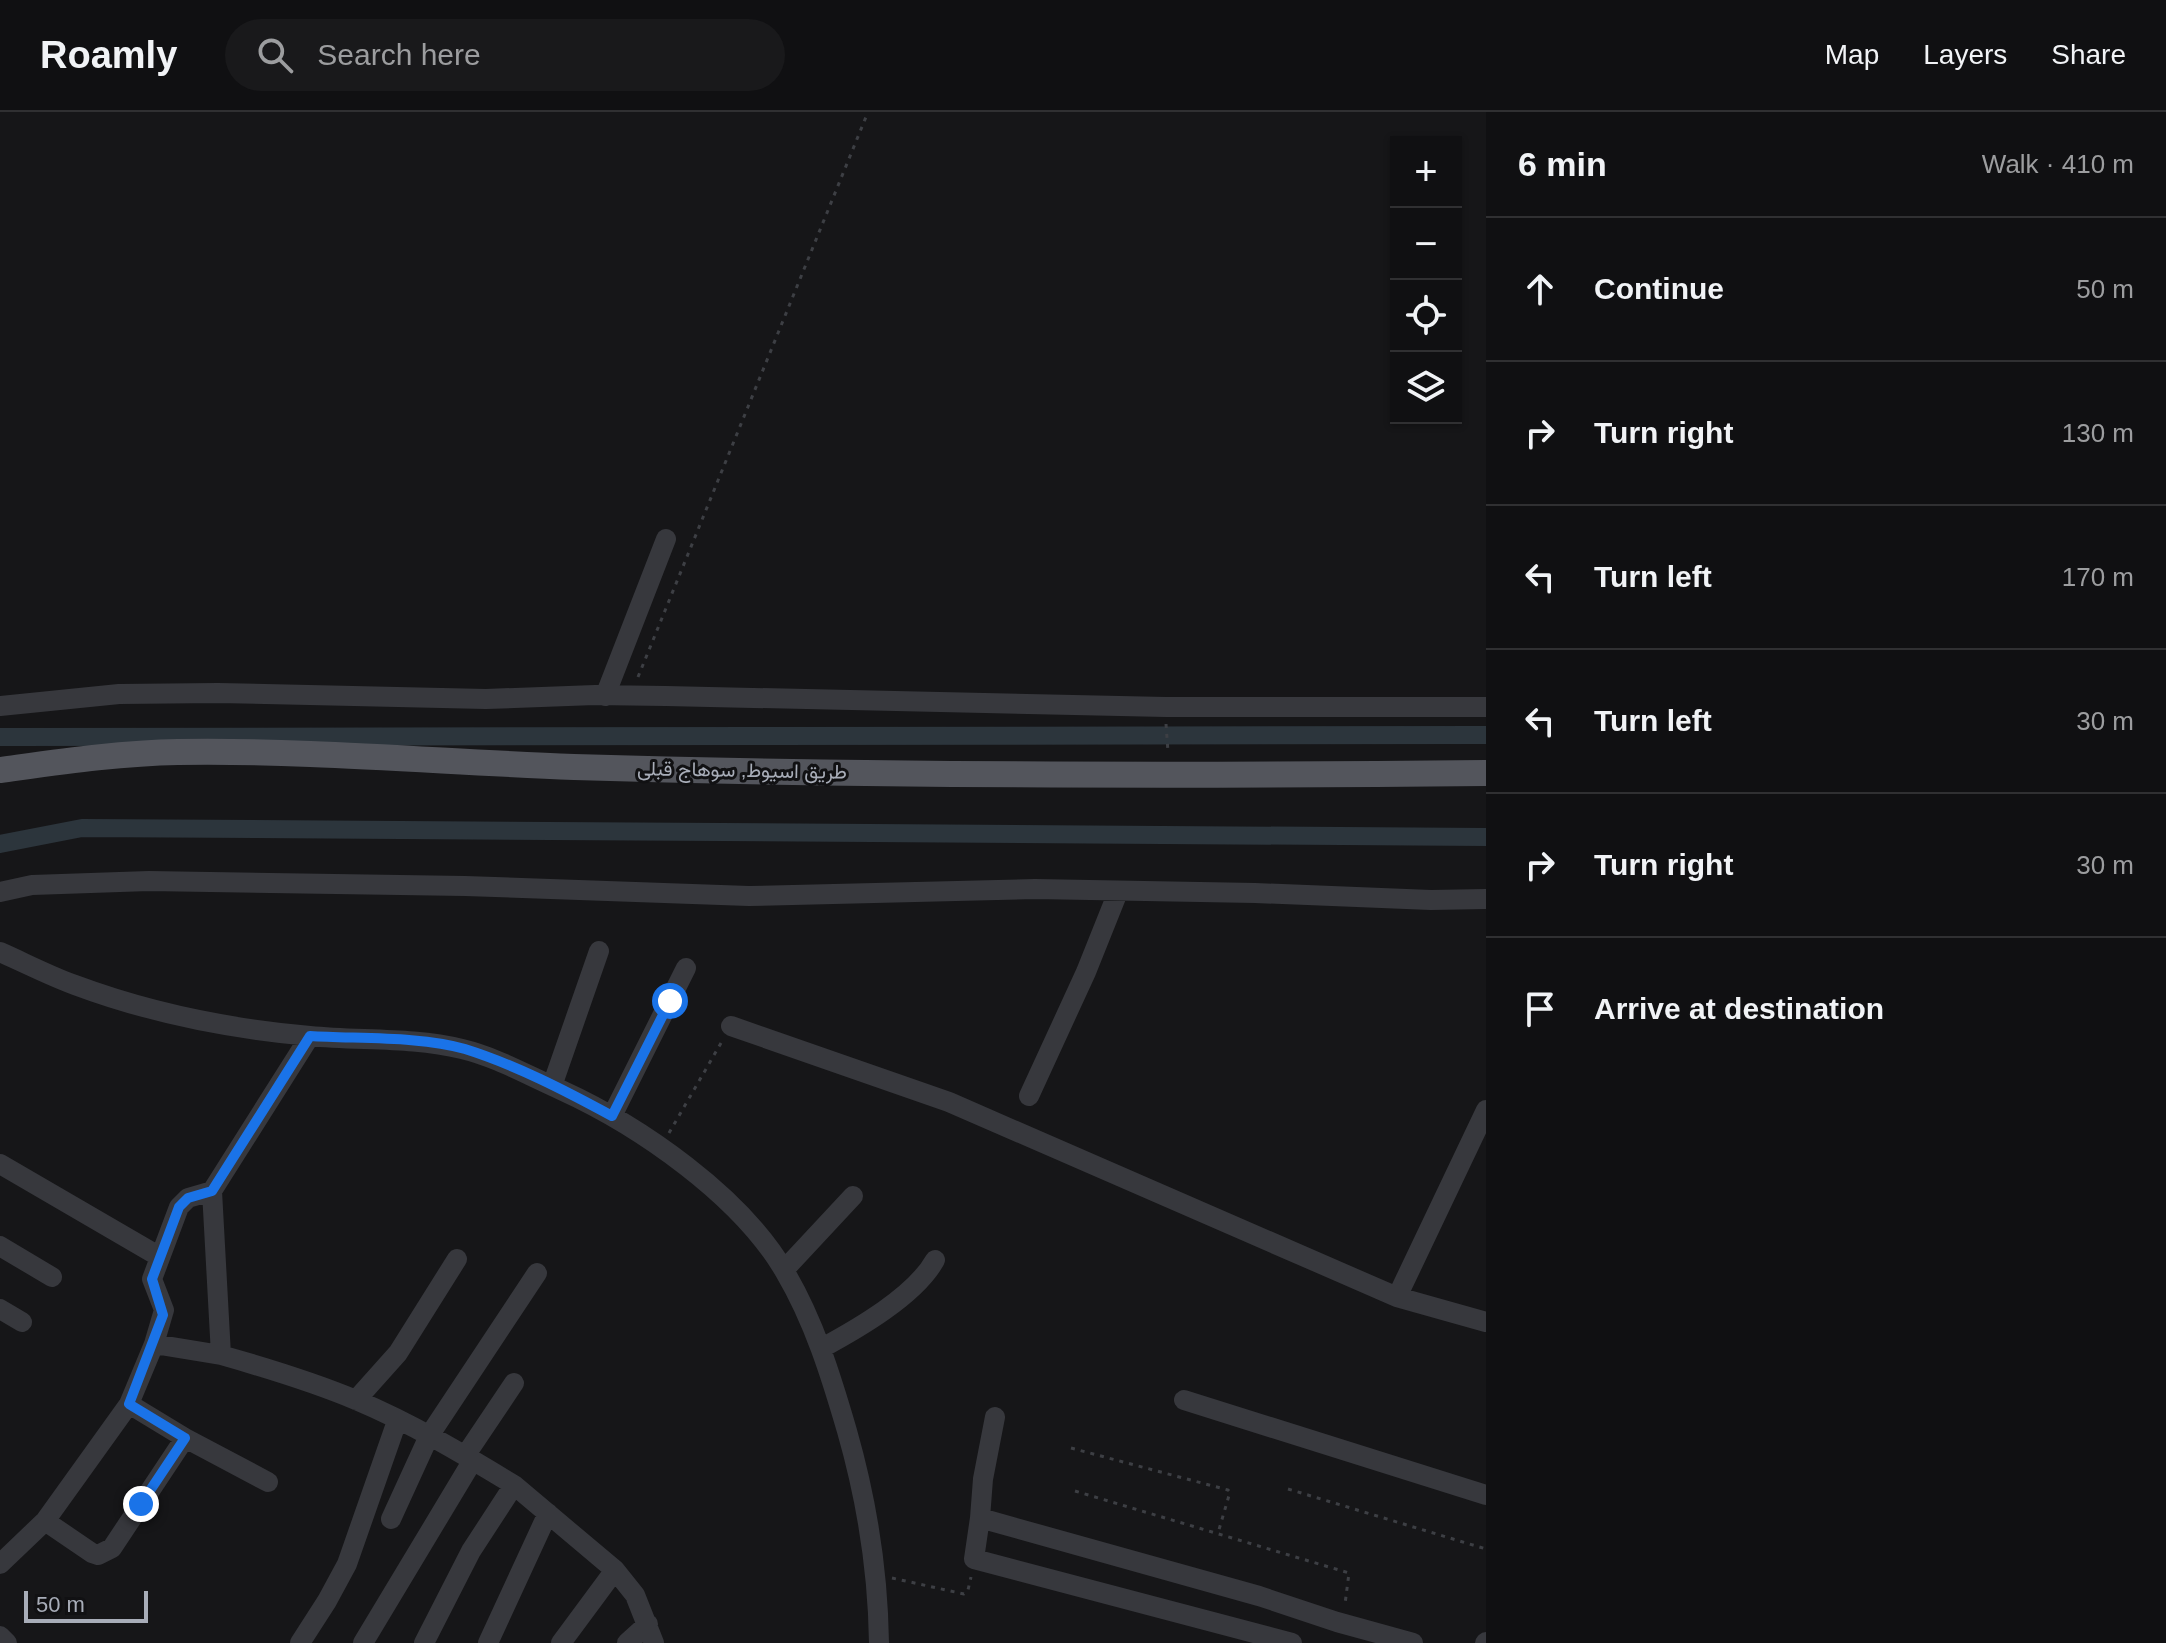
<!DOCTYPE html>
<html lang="en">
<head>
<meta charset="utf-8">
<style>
	body { margin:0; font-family:Arial,Vazirmatn,sans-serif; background:#19191b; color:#f1f3f6 }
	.controls { position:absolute; right:24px; top:24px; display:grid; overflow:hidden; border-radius:0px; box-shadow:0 2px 6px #0004 }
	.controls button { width:72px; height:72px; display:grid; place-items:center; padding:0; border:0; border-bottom:2px solid #303032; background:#101012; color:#f1f3f6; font:40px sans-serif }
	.scale { position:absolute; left:24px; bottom:20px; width:124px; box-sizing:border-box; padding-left:8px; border:4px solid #a8adb8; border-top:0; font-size:22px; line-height:28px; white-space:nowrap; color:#a8adb8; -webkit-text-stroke:6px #111113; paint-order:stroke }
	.stop { position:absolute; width:24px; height:24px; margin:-18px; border:6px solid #1a73e8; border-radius:50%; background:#fff }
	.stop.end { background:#1a73e8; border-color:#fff; box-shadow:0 2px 8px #0008 }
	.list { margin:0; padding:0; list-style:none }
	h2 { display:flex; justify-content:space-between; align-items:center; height:104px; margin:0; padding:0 32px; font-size:34px }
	h2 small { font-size:26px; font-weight:400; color:#9c9d9f }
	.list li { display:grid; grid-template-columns:52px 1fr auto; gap:24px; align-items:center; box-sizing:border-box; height:144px; padding:0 32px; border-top:2px solid #303032 }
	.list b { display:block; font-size:30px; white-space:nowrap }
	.list em { font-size:26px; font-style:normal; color:#9c9d9f }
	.icon { flex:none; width:44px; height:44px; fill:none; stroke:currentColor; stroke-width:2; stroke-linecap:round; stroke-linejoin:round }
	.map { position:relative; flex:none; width:1486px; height:1531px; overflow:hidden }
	header { display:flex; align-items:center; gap:48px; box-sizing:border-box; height:112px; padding:0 40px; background:#101012; border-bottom:2px solid #303032 }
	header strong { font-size:38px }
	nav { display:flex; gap:44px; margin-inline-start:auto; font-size:28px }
	.search { width:560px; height:72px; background:#19191b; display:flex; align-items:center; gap:20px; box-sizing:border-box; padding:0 28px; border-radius:44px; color:#9c9d9f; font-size:30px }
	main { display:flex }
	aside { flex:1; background:#101012 }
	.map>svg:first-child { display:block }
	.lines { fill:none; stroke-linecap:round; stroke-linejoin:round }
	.canal { stroke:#2c353c; stroke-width:18 }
	.path { stroke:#3d3f44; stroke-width:3; stroke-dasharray:4 6; stroke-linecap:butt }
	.minor { stroke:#37383d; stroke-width:20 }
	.major { stroke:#53555c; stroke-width:26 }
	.route { stroke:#1a73e8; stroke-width:10 }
	.labels { text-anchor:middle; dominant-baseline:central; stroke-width:6; stroke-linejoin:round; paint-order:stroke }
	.street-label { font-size:20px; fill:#a8adb8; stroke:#111113 }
</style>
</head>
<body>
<header>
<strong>Roamly</strong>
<div class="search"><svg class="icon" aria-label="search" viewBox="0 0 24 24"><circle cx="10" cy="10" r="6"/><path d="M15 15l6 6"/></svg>Search here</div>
<nav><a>Map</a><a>Layers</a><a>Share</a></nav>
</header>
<main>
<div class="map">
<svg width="1486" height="1531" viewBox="0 0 1486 1531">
	<rect width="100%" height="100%" fill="#161618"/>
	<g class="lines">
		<!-- canal -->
		<path class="canal" d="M0 625 1486 623
			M0 732 82 716 1486 725"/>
		<!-- path -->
		<path class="path" d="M638 565 868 0
			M1166 612 1168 640
			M669 1021 721 931
			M1071 1336 1228 1378 1230 1380 1218 1421
			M1288 1377 1486 1437
			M1075 1379 1349 1461 1345 1492
			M892 1466 964 1482 968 1478 971 1465"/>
		<!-- minor -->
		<path class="minor" d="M605 584 666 427
			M0 594 119 582 218 581 486 587 595 583 666 584 1166 595H1486
			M0 780 32 773 149 769 465 774 749 784 1035 777 1255 781 1431 788 1486 787
			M0 840C25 851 50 864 75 873 150 901 231 917 310 924 360 929 412 925 462 937 496 945 529 964 561 978 640 1014 741 1084 785 1160 814 1209 831 1264 847 1319 867 1389 878 1458 879 1531
			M731 914 949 990 1397 1185 1486 1210
			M310 924 212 1079 221 1243C267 1256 313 1270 356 1288 411 1311 463 1342 514 1373L471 1439 424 1531
			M552 974 599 839
			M1029 984 1086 860 1118 780
			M612 1004 686 856
			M0 1052 160 1145
			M0 1134 52 1165
			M784 1158 853 1084
			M1397 1185 1486 998
			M0 1197 22 1210
			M154 1232 164 1198 152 1167 179 1095 188 1086 212 1079
			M822 1236C857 1217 915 1184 935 1148
			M356 1288 398 1241 457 1147
			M1184 1288 1486 1383
			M185 1326 268 1370
			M465 1344 514 1271
			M514 1373 615 1458 635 1483 654 1531
			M980 1406 983 1367 995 1305
			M391 1407 429 1324 537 1161
			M45 1409 92 1441 98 1443 112 1436 185 1326 129 1292
			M0 1452 45 1409 129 1292 154 1232 221 1243
			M0 1524 7 1531
			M300 1531 327 1489 347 1452 397 1309
			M363 1531 473 1348
			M488 1531 548 1401
			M561 1531 615 1458
			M627 1531 648 1512
			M1292 1531 974 1447 980 1406 1259 1484 1337 1510 1413 1531
			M1485 1531 1486 1530"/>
		<!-- major -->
		<path class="major" d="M0 658C59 650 119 641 178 640 311 638 442 650 574 655 878 664 1182 664 1486 661"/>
	</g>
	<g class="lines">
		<!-- route -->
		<path class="route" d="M141 1392 185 1326 129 1292 163 1203 152 1167 179 1095 188 1086 212 1079 310 924C357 927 421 924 465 937 516 953 566 979 612 1004L670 889"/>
	</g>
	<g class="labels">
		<!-- street labels -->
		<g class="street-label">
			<text transform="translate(742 658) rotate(1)">طريق اسيوط, سوهاج قبلى</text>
		</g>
	</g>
</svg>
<div class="controls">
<button>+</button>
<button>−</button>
<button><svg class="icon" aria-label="locate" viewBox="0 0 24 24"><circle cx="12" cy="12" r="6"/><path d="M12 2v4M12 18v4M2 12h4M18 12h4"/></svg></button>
<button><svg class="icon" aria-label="layers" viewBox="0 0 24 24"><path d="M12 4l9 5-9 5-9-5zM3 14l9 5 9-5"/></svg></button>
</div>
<div class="scale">50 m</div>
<div class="stop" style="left:670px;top:889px"></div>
<div class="stop end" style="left:141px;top:1392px"></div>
</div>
<aside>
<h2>6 min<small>Walk · 410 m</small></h2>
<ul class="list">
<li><svg class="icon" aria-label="ahead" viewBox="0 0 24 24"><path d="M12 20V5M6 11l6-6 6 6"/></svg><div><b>Continue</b></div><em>50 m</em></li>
<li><svg class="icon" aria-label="right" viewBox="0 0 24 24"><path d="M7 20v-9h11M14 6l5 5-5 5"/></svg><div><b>Turn right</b></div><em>130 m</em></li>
<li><svg class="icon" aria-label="left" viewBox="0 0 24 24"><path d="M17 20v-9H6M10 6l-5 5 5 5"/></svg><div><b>Turn left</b></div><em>170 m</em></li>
<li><svg class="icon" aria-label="left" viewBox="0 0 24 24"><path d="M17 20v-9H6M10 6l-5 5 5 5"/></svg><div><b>Turn left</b></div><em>30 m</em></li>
<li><svg class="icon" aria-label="right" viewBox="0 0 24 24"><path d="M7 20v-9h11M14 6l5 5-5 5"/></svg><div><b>Turn right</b></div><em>30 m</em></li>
<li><svg class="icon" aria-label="arrive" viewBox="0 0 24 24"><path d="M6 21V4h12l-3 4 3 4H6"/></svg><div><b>Arrive at destination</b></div></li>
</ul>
</aside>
</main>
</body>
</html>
